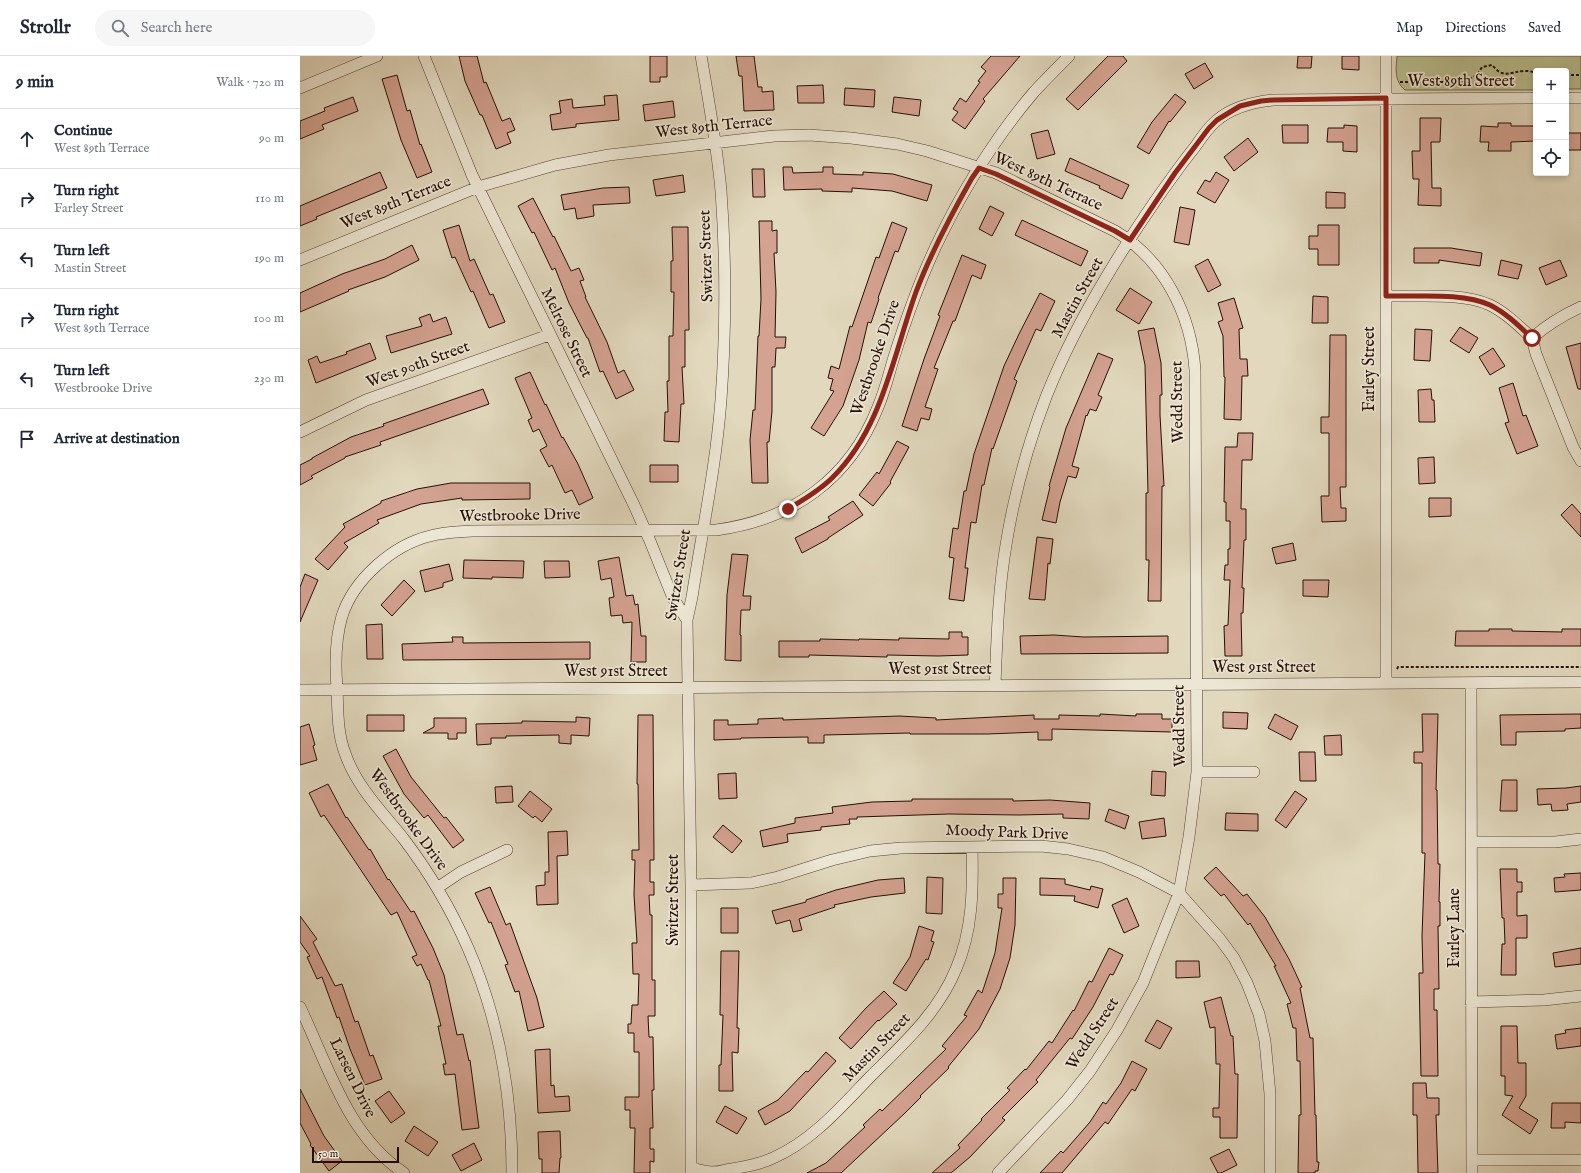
<!DOCTYPE html>
<html lang="en">
<head>
<meta charset="utf-8">
<style>
	body { margin:0; font-family:"IM FELL English",serif; background:#f6f6f7; color:#1f2937 }
	.controls { position:absolute; right:12px; top:12px; display:grid; overflow:hidden; border-radius:4px; box-shadow:0 2px 6px #0003 }
	.controls button { width:36px; height:36px; display:grid; place-items:center; padding:0; border:0; border-bottom:1px solid #e0e1e3; background:#fff; color:#1f2937; font:20px sans-serif }
	.scale { position:absolute; left:12px; bottom:10px; width:87px; box-sizing:border-box; padding-left:4px; border:2px solid #260e06; border-top:0; font-size:11px; line-height:14px; white-space:nowrap; color:#260e06; -webkit-text-stroke:3px #ece6d4; paint-order:stroke }
	.stop { position:absolute; width:12px; height:12px; margin:-9px; border:3px solid #8f2418; border-radius:50%; background:#fff }
	.stop.end { background:#8f2418; border-color:#fff; box-shadow:0 1px 4px #0008 }
	.list { margin:0; padding:0; list-style:none }
	h2 { display:flex; justify-content:space-between; align-items:center; height:52px; margin:0; padding:0 16px; font-size:17px }
	h2 small { font-size:13px; font-weight:400; color:#747a83 }
	.list li { display:grid; grid-template-columns:26px 1fr auto; gap:12px; align-items:center; box-sizing:border-box; height:60px; padding:0 16px; border-top:1px solid #e0e1e3 }
	.list b { display:block; font-size:15px; white-space:nowrap }
	.list p { margin:0; font-size:13px; white-space:nowrap; color:#747a83 }
	.list em { font-size:13px; font-style:normal; color:#747a83 }
	.icon { flex:none; width:22px; height:22px; fill:none; stroke:currentColor; stroke-width:2; stroke-linecap:round; stroke-linejoin:round }
	.map { position:relative; flex:none; width:1281px; height:1117px; overflow:hidden }
	header { display:flex; align-items:center; gap:24px; box-sizing:border-box; height:56px; padding:0 20px; background:#fff; border-bottom:1px solid #e0e1e3 }
	header strong { font-size:19px }
	nav { display:flex; gap:22px; margin-inline-start:auto; font-size:14px }
	.search { width:280px; height:36px; background:#f6f6f7; display:flex; align-items:center; gap:10px; box-sizing:border-box; padding:0 14px; border-radius:22px; color:#747a83; font-size:15px }
	main { display:flex }
	aside { flex:1; background:#fff }
	.map>svg:first-child { display:block }
	.green { fill:#b8bd8d; stroke:#6f664a }
	.building { fill:#d4a291; stroke:#260e06 }
	.lines { fill:none; stroke-linecap:round; stroke-linejoin:round }
	.minor-casing { stroke:#554034; stroke-width:12 }
	.path { stroke:#260e06; stroke-width:2; stroke-dasharray:3 2; stroke-linecap:butt }
	.minor { stroke:#ece6d4; stroke-width:11 }
	.route { stroke:#8f2418; stroke-width:5 }
	.labels { text-anchor:middle; dominant-baseline:central; stroke-width:3.5; stroke-linejoin:round; paint-order:stroke }
	.street-label { font-size:16px; fill:#260e06; stroke:#ece6d4 }
</style>
</head>
<body>
<header>
<strong>Strollr</strong>
<div class="search"><svg class="icon" aria-label="search" viewBox="0 0 24 24"><circle cx="10" cy="10" r="6"/><path d="M15 15l6 6"/></svg>Search here</div>
<nav><a>Map</a><a>Directions</a><a>Saved</a></nav>
</header>
<main>
<aside>
<h2>9 min<small>Walk · 720 m</small></h2>
<ul class="list">
<li><svg class="icon" aria-label="ahead" viewBox="0 0 24 24"><path d="M12 20V5M6 11l6-6 6 6"/></svg><div><b>Continue</b><p>West 89th Terrace</p></div><em>90 m</em></li>
<li><svg class="icon" aria-label="right" viewBox="0 0 24 24"><path d="M7 20v-9h11M14 6l5 5-5 5"/></svg><div><b>Turn right</b><p>Farley Street</p></div><em>110 m</em></li>
<li><svg class="icon" aria-label="left" viewBox="0 0 24 24"><path d="M17 20v-9H6M10 6l-5 5 5 5"/></svg><div><b>Turn left</b><p>Mastin Street</p></div><em>190 m</em></li>
<li><svg class="icon" aria-label="right" viewBox="0 0 24 24"><path d="M7 20v-9h11M14 6l5 5-5 5"/></svg><div><b>Turn right</b><p>West 89th Terrace</p></div><em>100 m</em></li>
<li><svg class="icon" aria-label="left" viewBox="0 0 24 24"><path d="M17 20v-9H6M10 6l-5 5 5 5"/></svg><div><b>Turn left</b><p>Westbrooke Drive</p></div><em>230 m</em></li>
<li><svg class="icon" aria-label="arrive" viewBox="0 0 24 24"><path d="M6 21V4h12l-3 4 3 4H6"/></svg><div><b>Arrive at destination</b></div></li>
</ul>
</aside>
<div class="map">
<svg width="1281" height="1117" viewBox="0 0 1281 1117">
	<rect width="100%" height="100%" fill="#e1d8bd"/>
	<filter id="stains"><feTurbulence type="fractalNoise" baseFrequency=".005" numOctaves="4"/><feColorMatrix values="0 0 0 0 .2 0 0 0 0 .09 0 0 0 0 .02 0 0 0 .5 -.17"/></filter>
	<radialGradient id="worn" r=".72"><stop offset=".6" stop-color="#630" stop-opacity="0"/><stop offset="1" stop-color="#630" stop-opacity=".3"/></radialGradient>
	<!-- green -->
	<path class="green" d="M1097 0H1281V33H1266V15H1236V34H1105C1094 25 1096 13 1097 0Z"/>
	<!-- building -->
	<path class="building" d="M159 0H177L184 27 186 26 202 65 210 62 215 74 207 77 211 87 196 93 182 59H180L165 25Z
		M350 0H367V21H360V26H350Z
		M436 0H454L458 31H462V36L473 35 474 54 444 55 442 20H439Z
		M691 0H720L683 43 685 45 665 73 652 64 658 56 653 53 660 42 666 46 680 26 678 25 686 15 681 11Z
		M808 0H823L827 5 778 54 766 43Z
		M998 0H1012L1011 12H997Z
		M1042 0H1059V14L1042 13Z
		M905 7 913 21 894 33 885 18Z
		M97 19 107 55 110 54 120 89 121 88 132 116 117 122 101 84 82 23Z
		M523 29 524 47H498L497 30Z
		M545 32 575 34 574 51 544 49Z
		M875 38 886 46 870 66 869 65 849 98 837 91 852 66Z
		M317 39 319 64 276 68V71L252 74 250 59 261 57 259 45 272 43 273 52 305 49 304 40Z
		M53 41 58 55 22 69 24 73 0 83V65L25 55 24 52Z
		M594 41 621 44 619 60 592 56Z
		M373 45 375 61 345 65 343 49Z
		M1120 62H1141L1140 86H1131L1132 132H1141V150L1118 149 1119 123H1113L1112 95H1120Z
		M1198 67H1211V70H1236V85L1211 86V95H1188L1189 86H1180L1181 70 1198 71Z
		M982 69H1008V87H983Z
		M1044 69 1057 70V96L1043 95V86H1027L1028 72H1044Z
		M748 74 755 98 737 103 731 78Z
		M1268 77H1281V94H1268Z
		M948 82 958 96 934 115 924 101Z
		M770 102 829 129 822 143 799 132 800 130 765 115Z
		M483 111H492L493 117 523 116V111H533V118L563 119V116L593 118 632 129 627 145 592 135 552 132V136L522 135V133L484 134Z
		M452 113H464L465 141H453Z
		M80 116 87 132 16 161 17 163 0 170V150Z
		M916 116 929 124 915 147 897 137 905 124 910 126Z
		M383 119 385 136 356 140 353 124Z
		M329 131 330 147 293 149 294 160 277 163 275 152 264 154 261 139 303 132Z
		M1026 136 1045 137V152H1026Z
		M233 142 253 181 254 180 271 215 279 212 284 224 280 225 286 241H285L307 286 318 317 324 314 334 334 316 343 303 315 300 316 288 282H287L269 247 255 212 252 214 234 176 232 177 218 150Z
		M690 150 704 157 692 180 679 173Z
		M880 151 895 154 889 189 874 186Z
		M722 164 788 195 781 210 715 179Z
		M459 165H472V175L477 174V197H474L476 236 475 281H486L485 292H476L475 311H472V355L469 386H467L468 427H452L450 384 453 354H455L458 280H459L461 243Z
		M592 166 607 172 598 196 595 195 578 242 579 243 571 267 568 266 559 304 543 350 524 380 511 372 534 335 530 334 533 323 528 322 531 310 539 313 550 270 552 271 576 201 579 202Z
		M159 169 170 205 174 203 190 239 193 238 205 266 189 272 173 235 171 236 155 201 152 202 143 174Z
		M1018 169H1039V209H1018V193H1009V180H1018Z
		M372 171H388L389 274H385V311H382L384 348H381L379 386 364 385 365 356H368L367 325H369V280H373L374 236H371V205H373Z
		M112 189 119 204 85 221 48 234 49 235 0 256V237L42 218 85 203Z
		M1114 192H1151L1182 197 1180 210 1139 204V207H1114Z
		M662 199 686 209 681 223 672 219 655 265H653L634 312 638 313 625 351 632 353 629 364 621 362 617 375 602 370 624 303 640 260 638 259Z
		M908 203 921 229 908 236 895 210Z
		M1201 204 1222 209 1218 223 1198 219Z
		M1260 204 1267 220 1246 229 1239 212Z
		M830 232 852 246 839 268 816 254Z
		M740 237 755 245 741 275 736 273 714 323 717 325 693 393 692 392 684 429H682L676 467 671 466 665 512H668L664 545 649 543 654 502 649 501 653 472 658 473 664 435H666L674 398 704 310 719 278Z
		M1013 240 1028 241V267H1012Z
		M934 242 943 272 939 273 940 303H947L948 320H942L941 364 924 363 925 321H924L923 280 918 266 923 264 918 247Z
		M130 258 133 266 146 261 152 278 91 297 86 280 122 270 119 262Z
		M1160 271 1178 282 1169 297 1150 285Z
		M854 272 861 307 862 339H860V359L864 430H862L861 545H848L849 504H846V437H848L845 309 838 275Z
		M1115 273 1132 274 1130 305 1114 304Z
		M1030 279H1046V431H1040L1041 452H1046V465L1022 466 1021 440H1029V377H1021V361H1029Z
		M70 287 76 303 16 327 8 304 17 300 20 307 47 298 46 296Z
		M1281 287V333H1278L1266 291Z
		M1193 292 1205 310 1190 319 1179 301Z
		M798 297 813 303 798 339 802 341 796 355 790 353 787 360 786 359 772 410 779 412 776 422 768 420 760 446 756 467 742 464 750 431 749 430 766 372Z
		M230 316 245 349 246 348 262 382 263 381 278 408 293 442 279 449 272 434 265 437 252 409 249 411 240 394 247 390 239 373 233 376 228 364 232 362 215 322Z
		M1213 327 1223 360 1226 359 1238 390 1217 398 1205 367 1209 366 1199 332Z
		M183 333 189 348 80 386 81 389 45 401V402L11 420 13 422 0 429V409L12 403V402L51 381 84 370 83 368Z
		M1131 333 1132 344H1134L1135 366H1119L1118 334Z
		M938 377H953L952 404H942L941 453H946V484H944L942 532H944L943 557H941L942 600H925L924 570 928 569 930 524H924L925 509H928V493H930V465H926V446H924L925 391H937Z
		M597 385 609 391 590 426 591 427 573 450 559 439 577 416 579 418Z
		M1134 401 1135 427 1119 428 1118 402Z
		M350 409H378V426H350Z
		M151 427H230V443L162 444V442L121 448 77 464 79 467 44 487 48 491 28 514 15 503 45 471 43 468 81 447V445L117 433Z
		M1129 442H1151V460L1129 461Z
		M553 445 563 459 528 482V483L502 497 495 482 530 464 528 461Z
		M1272 448 1281 458V481L1261 459Z
		M737 481 753 483 750 508 748 507 745 544 729 543Z
		M993 487 996 504 976 508 972 492Z
		M432 498 448 499 443 540H451L450 554H441L440 579H441V605L425 604 427 539Z
		M319 501 326 540 333 539 335 549 338 548 341 580H346V606H331L332 566 323 567 322 559 311 560 309 542 314 541 311 522 301 524 298 505Z
		M164 504 224 505 223 522 192 521V523L163 522Z
		M244 505H269L270 521 245 522Z
		M149 508 153 524 143 527V531L125 536 120 515Z
		M5 518 18 524 0 566V531Z
		M104 524 115 535 92 560 81 549Z
		M1003 524H1029L1028 541 1003 540Z
		M82 568 83 603H67L66 569Z
		M1189 573H1212V575L1262 576V573H1281V590H1155L1156 575H1189Z
		M649 576H662V581H668V599L638 600 587 599V601L509 599V601H479V585H520V583L559 584V583L599 584V582L649 583Z
		M754 579 784 581 868 580V597L721 598 720 580Z
		M152 581H163V587L290 586V603L103 604 102 588 153 586Z
		M923 656 948 657 947 673 923 672Z
		M800 658 836 660V658H862V663H872V676L752 673V684H738V676L688 678H610V677L524 679V687H508V681L441 682V683L414 684V664H428V669L458 668V663L483 662V664L599 660 636 662V664L734 659V663H759V659L800 660Z
		M975 658 998 670 991 684 968 672Z
		M1122 658H1138L1136 734H1137L1138 808H1140L1139 846H1140V870H1138L1139 933H1134V954H1137L1138 1020H1121L1119 917H1123L1122 880 1125 797H1122V707H1114V696H1123Z
		M1281 658V672L1265 673V675L1216 676V689H1201L1200 659Z
		M67 659H104V675H67Z
		M338 659H353L354 804H350V826H354V839H349L350 859H352V924H355V960H348L349 981H353L354 1034H352L353 1072H350V1093H354V1106L350 1105V1117H334L335 1072H330V1054H325V1041H339V996H334V977H328V968H331L332 949H338L339 918H333L332 887H337L334 839 335 804H332V794H339L338 728H337Z
		M276 661 290 662 289 680 271 679V688L259 687V679L206 680V682H191V688L177 689 176 668 222 667V665L276 666Z
		M134 662H166V677H157V683H148V677H123L134 671Z
		M9 668 15 689 13 690 17 704 0 709V671Z
		M1041 679 1042 699H1025L1024 680Z
		M96 693 111 721 144 762 146 761 164 784 153 792 128 759 124 762 104 738 83 700Z
		M999 696H1015L1016 725H1000Z
		M852 715 866 716 865 740 851 739Z
		M436 717 437 742 419 743 418 718Z
		M1202 724H1217V755H1200Z
		M28 728 46 762 47 761 69 794 70 793 88 824 89 823 111 856 114 855 133 892 144 919 157 979 163 978 169 1005 170 1004 179 1072 162 1074 155 1018 145 1019 143 1008H146L138 970H141L129 924H128L121 908 117 910 112 901 117 899 97 856 91 859 24 759 21 761 9 737Z
		M212 730 213 746 196 747 195 731Z
		M1281 730V746L1267 748 1268 754 1252 755 1251 748 1238 749 1237 733 1266 732Z
		M230 735 252 753 242 766 235 760 233 762 218 750Z
		M995 735 1007 743 986 772 975 764Z
		M612 743H713V745L750 744 790 747 789 763 763 762V758L719 759 649 758 557 761V763H549L550 768 521 771V774L487 778 488 786 463 791 460 775 495 767V762L533 757 532 751 572 746 612 745Z
		M809 753 829 760 825 773 805 765Z
		M926 757 958 758V775L925 774Z
		M864 762 866 780 842 783 839 766Z
		M423 769 442 785 432 797 413 781Z
		M267 775 268 799 257 800 258 848 237 849 236 830 245 829V816H249L248 776Z
		M916 811 943 840 947 838 965 861 989 903 1002 931 1000 932 1010 982H1013L1015 1059H1016L1017 1106H1019L1018 1115H1015V1117H998L999 1059H1001L1000 1005H997L996 972H993L987 948 991 947 974 910H976L950 867 948 869 924 838 921 840 904 822Z
		M1200 813H1217V826H1222V836H1217V860L1227 859V882H1216V919H1201L1202 888H1205L1204 862H1202Z
		M1281 817V834L1255 836 1254 822 1265 821 1264 818Z
		M627 821 643 822 642 858 626 857Z
		M604 822 605 837 571 841 534 849 535 851 499 863 502 874 493 876 490 864 476 868 472 855 506 846V844L536 834 578 824Z
		M703 822H716L715 869 710 902 700 933 679 973 648 1011 649 1012 620 1040 621 1041 605 1057 541 1117H507L526 1107 565 1071 563 1069 580 1053 582 1055 646 993 642 990 667 960 664 959 678 934 682 937 695 897 702 852H698V838H703Z
		M740 822 765 823V828L790 834 791 830 803 833 798 852 774 845 775 840 740 839Z
		M190 831 206 869 210 867 237 942 244 971 228 975 219 935 215 936 205 909 208 908 191 866 189 867 175 837Z
		M827 842 839 870 824 877 812 849Z
		M421 852H438V877H421Z
		M0 860 17 883 13 886 35 930 42 928 55 966 58 965 70 1000 73 999 82 1023 65 1029 50 993 39 961 37 962 22 921 17 923 7 901 10 900 0 886Z
		M619 870 634 875 631 885 634 886 628 904 626 903 606 935 593 927 610 901Z
		M809 892 823 899 813 919 810 918 793 951 772 983 770 982 736 1024 738 1026 702 1062 705 1064 670 1101 651 1117H632L660 1092 658 1089 682 1064 681 1063 710 1034 707 1032 725 1013 726 1014 749 985 752 987 773 954 774 955 789 925 792 926Z
		M1281 892V908L1255 911 1253 897Z
		M421 895H439L437 972H439L438 997 432 996 433 1035H419V1009H421L423 959H420Z
		M876 905H899L900 921 876 922Z
		M584 935 597 948 579 965 578 964 551 993 539 982 566 952Z
		M921 941 931 980H933L935 1018H938L937 1082H920V1061H913V1052H919L920 1008H916L915 971 910 972 904 946Z
		M857 964 872 972 860 993 845 985Z
		M1201 970H1217L1218 1007H1226V1040L1219 1052 1238 1064 1230 1078 1202 1059 1213 1040 1205 1039V1020H1201Z
		M1281 972V990L1257 993 1255 979 1266 977 1265 974Z
		M250 993 251 1030 254 1029 255 1041 269 1040 270 1055 238 1057 235 994Z
		M526 996 536 1005 490 1055 465 1069 458 1055 478 1044 506 1015 508 1016Z
		M832 1005 847 1013 835 1035 832 1033 808 1068 805 1066 762 1117H740L761 1095 763 1097 790 1066 803 1046 806 1048 821 1027Z
		M1113 1027H1126L1127 1042H1139V1059H1136L1138 1117H1118L1117 1059H1113Z
		M0 1033 24 1080 42 1105 29 1115 10 1089 11 1088 0 1067Z
		M89 1035 105 1057 91 1067 75 1045Z
		M1252 1047H1281V1067L1265 1066V1072H1251Z
		M425 1050 447 1062 437 1078 416 1066Z
		M114 1070 138 1086 128 1100 105 1085Z
		M260 1075 261 1102H260L259 1117H242V1103H239L238 1076Z
		M174 1087 182 1104 161 1115 152 1099Z
		M929 1093 937 1109 921 1117H918L910 1102Z"/>
	<g class="lines">
		<defs>
			<path id="minor" d="M124 0 172 119 334 449 350 485 373 542 387 564
				M1086 0V627
				M0 32 77 0
				M1266 42H1281
				M0 204 178 131 255 109 309 99 474 80 509 79 551 82 597 88 627 95 696 117 815 175C864 204 891 258 895 314L897 716 889 781 879 837 843 927 817 974 790 1015 767 1044 698 1117
				M1086 240C1117 241 1163 236 1190 249 1206 257 1219 270 1232 282
				M1232 282 1236 298 1273 391 1281 405
				M1232 282C1247 269 1263 259 1281 251
				M0 376 66 344 249 279
				M1171 627 1172 1117
				M695 629C697 583 698 536 706 489 714 439 728 388 746 341 774 270 815 203 858 141 870 124 882 107 895 91 901 82 908 72 916 65 932 51 953 46 973 44L1236 42
				M0 634 1281 626
				M897 716H954
				M1171 786H1255L1281 783
				M391 829 451 827 478 821 532 804 570 795 601 792 741 790 768 793 803 801 839 816 879 837 920 883 934 902 947 927 959 958 965 985 970 1038V1117
				M137 832 161 816 207 794
				M1171 946 1244 944 1281 940
				M0 951C28 1009 47 1079 104 1117
				M1172 1104H1281
				M391 1112C397 1113 405 1116 412 1116 416 1116 422 1115 426 1114 443 1111 458 1109 473 1102 512 1085 541 1051 570 1021 603 988 638 957 656 913 673 874 673 833 672 791
				M212 1117C212 1040 199 963 168 892 151 853 129 816 103 782 82 756 56 730 45 697 37 676 38 654 37 632 35 608 35 584 42 560 54 523 93 489 130 480 144 476 158 476 172 475L416 474C492 464 550 423 578 351 585 335 589 317 594 301 606 263 619 226 636 190 662 135 695 82 734 36 745 24 757 12 769 0
				M391 1117V829L387 564 392 541C402 476 416 410 421 344 426 274 426 204 421 135 417 90 409 45 401 0"/>
		</defs>
		<!-- minor casing -->
		<use href="#minor" class="minor-casing"/>
		<!-- path -->
		<path class="path" d="M1266 19H1281
			M1100 26H1164L1177 19 1182 11 1192 9C1195 12 1198 16 1202 17 1213 20 1220 11 1236 17
			M1097 613 1098 611H1281"/>
		<!-- minor -->
		<use href="#minor" class="minor"/>
	</g>
	<g class="lines">
		<!-- route -->
		<path class="route" d="M488 453C503 444 519 435 532 422 582 373 593 300 616 236 631 196 651 159 672 122L679 112 696 118 815 175 830 184 875 117 909 72 917 64 940 50 961 45 973 44 1086 42V240C1117 241 1162 236 1190 249 1206 257 1219 270 1232 282"/>
	</g>
	<g class="labels">
		<!-- street labels -->
		<g class="street-label">
			<text x="1161" y="26">West 89th Street</text>
			<text transform="translate(414 71) rotate(-6)">West 89th Terrace</text>
			<text transform="translate(748 126) rotate(25)">West 89th Terrace</text>
			<text transform="translate(96 147) rotate(-22)">West 89th Terrace</text>
			<text transform="translate(407 200) rotate(-92)">Switzer Street</text>
			<text transform="translate(778 242) rotate(-61)">Mastin Street</text>
			<text transform="translate(266 277) rotate(64)">Melrose Street</text>
			<text transform="translate(576 302) rotate(-71)">Westbrooke Drive</text>
			<text transform="translate(118 309) rotate(-20)">West 90th Street</text>
			<text transform="translate(1070 313) rotate(-90)">Farley Street</text>
			<text transform="translate(878 346) rotate(-91)">Wedd Street</text>
			<text transform="translate(220 460) rotate(-1)">Westbrooke Drive</text>
			<text transform="translate(379 519) rotate(-81)">Switzer Street</text>
			<text x="964" y="612">West 91st Street</text>
			<text x="640" y="614">West 91st Street</text>
			<text x="316" y="616">West 91st Street</text>
			<text transform="translate(880 670) rotate(-91)">Wedd Street</text>
			<text transform="translate(108 764) rotate(54)">Westbrooke Drive</text>
			<text transform="translate(707 777) rotate(2)">Moody Park Drive</text>
			<text transform="translate(374 844) rotate(-90)">Switzer Street</text>
			<text transform="translate(1155 872) rotate(-90)">Farley Lane</text>
			<text transform="translate(793 978) rotate(-57)">Wedd Street</text>
			<text transform="translate(577 992) rotate(-46)">Mastin Street</text>
			<text transform="translate(52 1022) rotate(64)">Larsen Drive</text>
		</g>
	</g>
	<rect width="100%" height="100%" filter="url(#stains)"/>
	<rect width="100%" height="100%" fill="url(#worn)"/>
</svg>
<div class="controls">
<button>+</button>
<button>−</button>
<button><svg class="icon" aria-label="locate" viewBox="0 0 24 24"><circle cx="12" cy="12" r="6"/><path d="M12 2v4M12 18v4M2 12h4M18 12h4"/></svg></button>
</div>
<div class="scale">50 m</div>
<div class="stop" style="left:1232px;top:282px"></div>
<div class="stop end" style="left:488px;top:453px"></div>
</div>
</main>
</body>
</html>
